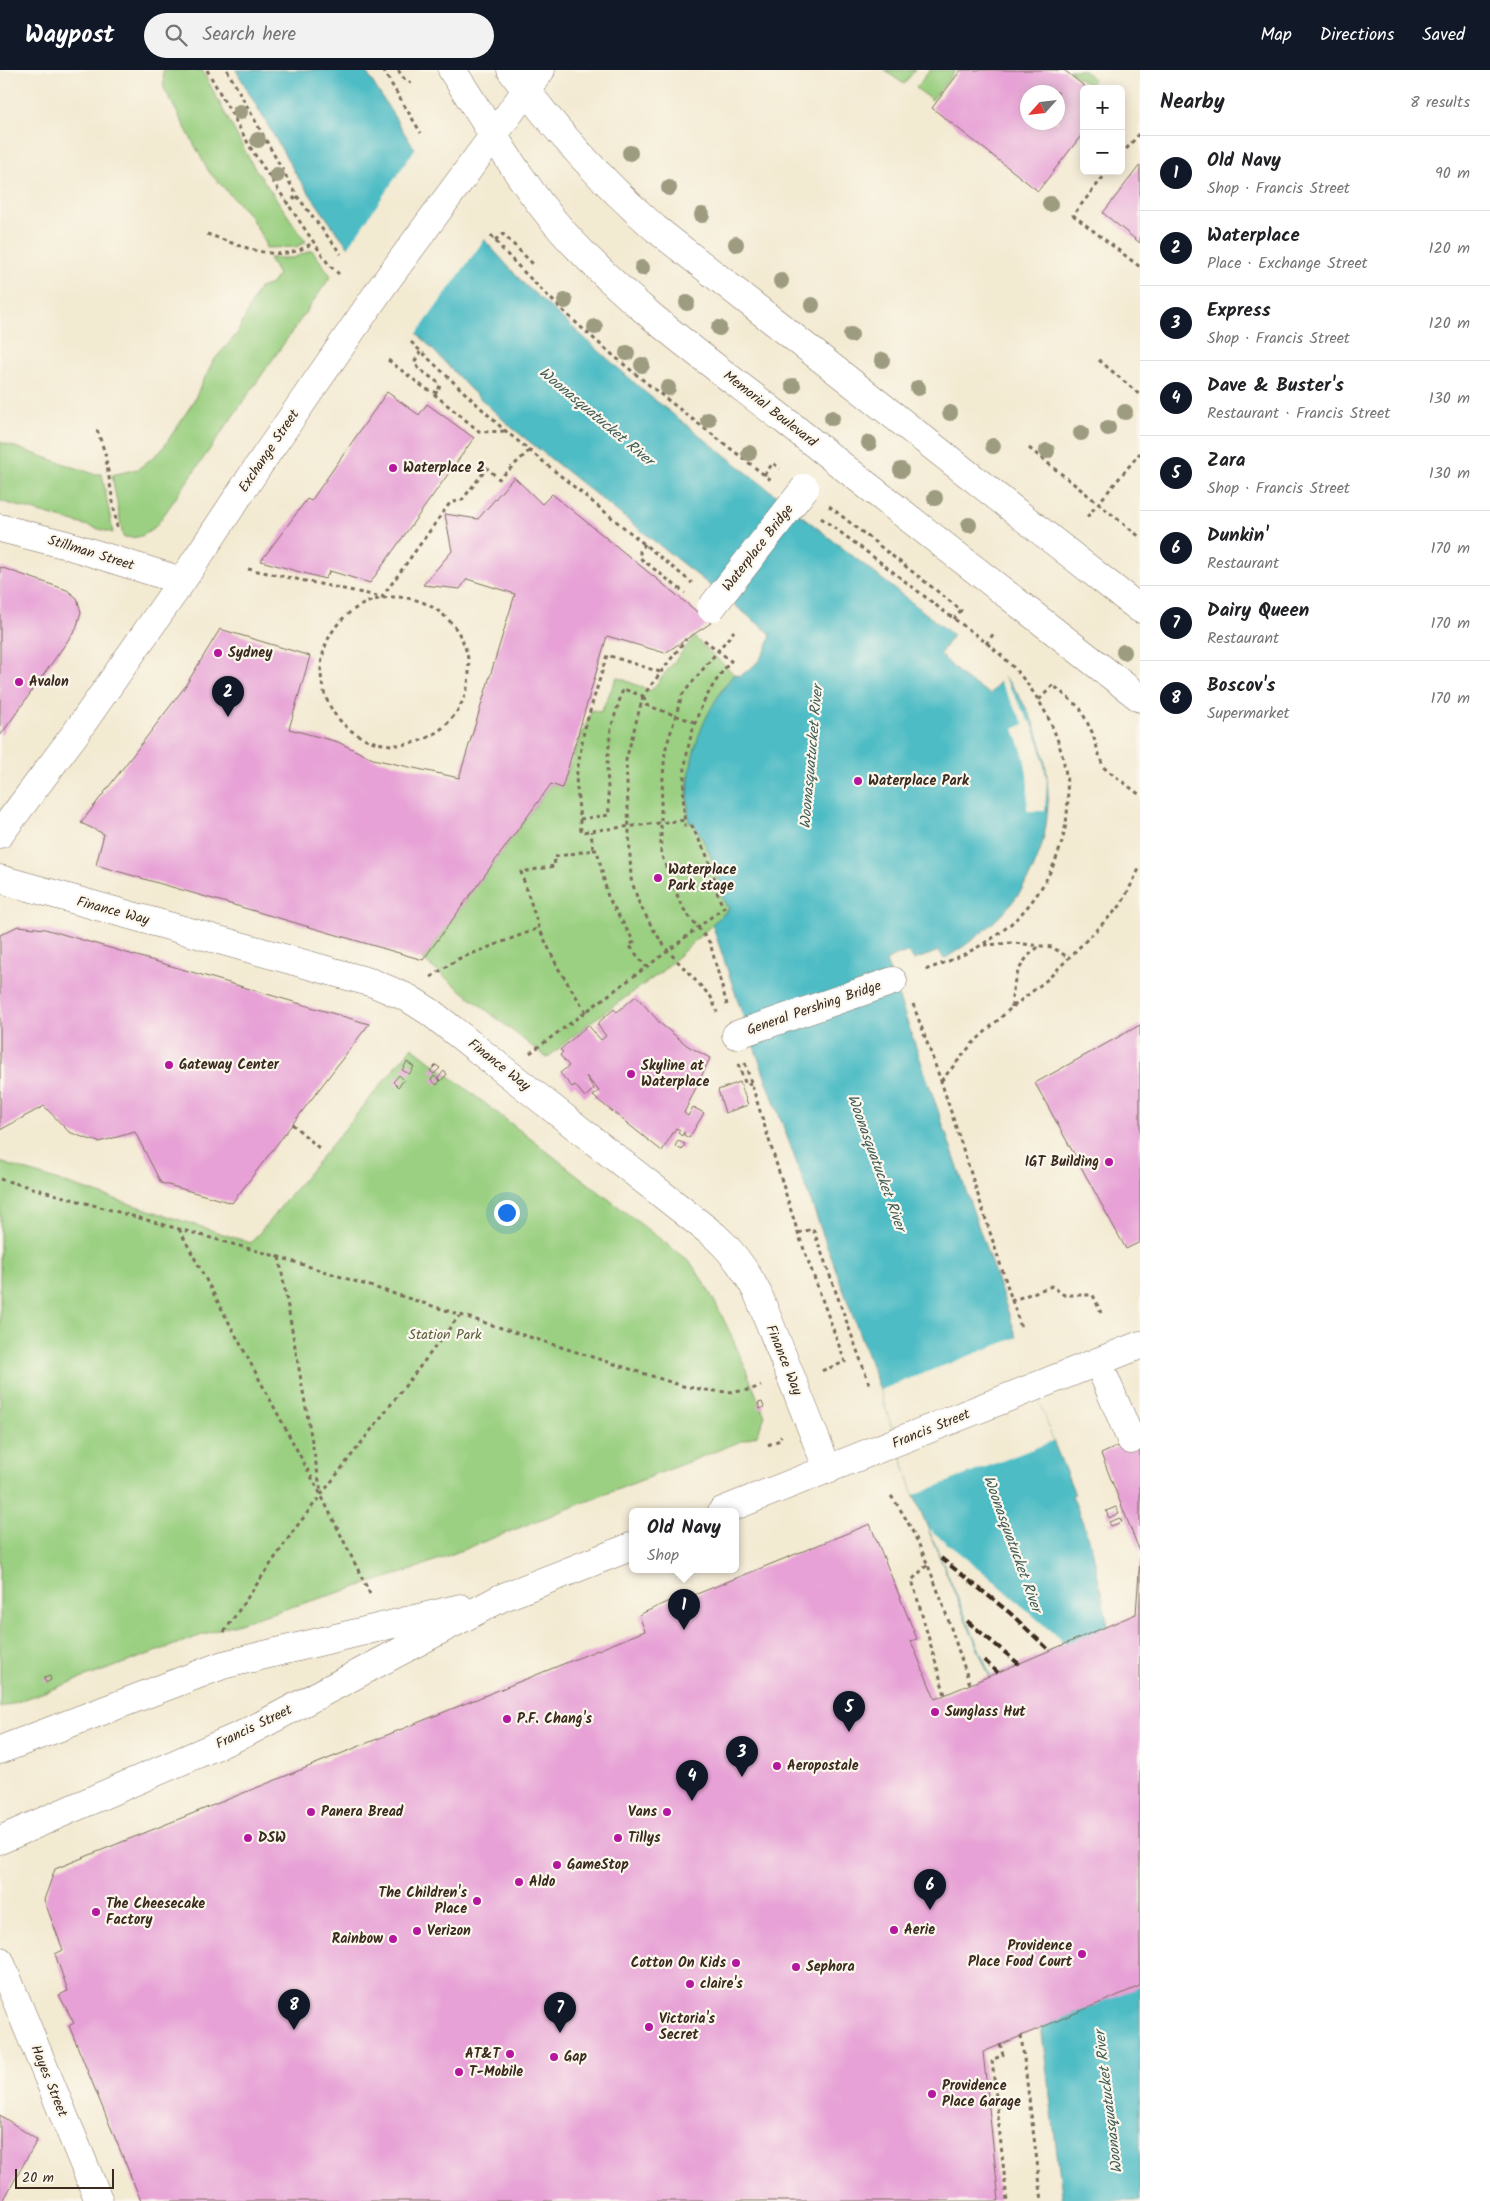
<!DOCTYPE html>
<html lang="en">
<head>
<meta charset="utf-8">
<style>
	body { margin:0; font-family:Kalam,sans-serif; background:#f2f2f2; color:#202124 }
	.controls { position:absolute; right:15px; top:15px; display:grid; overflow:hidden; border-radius:8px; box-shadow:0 2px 12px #0003 }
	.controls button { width:45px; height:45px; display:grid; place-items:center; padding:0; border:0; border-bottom:1px solid #e0e0e0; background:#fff; color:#202124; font:25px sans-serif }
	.compass { position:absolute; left:1020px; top:15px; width:45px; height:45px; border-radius:50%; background:#fff; box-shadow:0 2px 12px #0003; rotate:243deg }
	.scale { position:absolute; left:15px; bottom:12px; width:99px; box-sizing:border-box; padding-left:5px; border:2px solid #3b2a1e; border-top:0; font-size:14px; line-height:18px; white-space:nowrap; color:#3b2a1e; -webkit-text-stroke:4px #fbf7ec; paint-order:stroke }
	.you { position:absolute; left:506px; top:1142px; width:18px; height:18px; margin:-12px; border:4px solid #fff; border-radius:50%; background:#1a73e8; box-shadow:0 0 0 8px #1a73e833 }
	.badge { display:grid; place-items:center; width:32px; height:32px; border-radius:50%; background:#111827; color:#fff; font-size:16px; font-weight:700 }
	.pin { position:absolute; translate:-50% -41px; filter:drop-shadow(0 1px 2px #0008) }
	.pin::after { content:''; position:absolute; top:26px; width:18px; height:15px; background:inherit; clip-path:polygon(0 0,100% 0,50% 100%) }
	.popup { position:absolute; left:629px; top:1438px; width:110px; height:65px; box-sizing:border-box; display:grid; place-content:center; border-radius:8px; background:#fff; filter:drop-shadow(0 1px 4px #0005); font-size:16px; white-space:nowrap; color:#757577 }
	.popup b { font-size:19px; color:#202124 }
	.popup::after { content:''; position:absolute; left:50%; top:100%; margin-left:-10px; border:10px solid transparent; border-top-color:#fff }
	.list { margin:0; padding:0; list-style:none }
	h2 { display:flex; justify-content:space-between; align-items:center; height:65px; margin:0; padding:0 20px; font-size:21px }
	h2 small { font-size:16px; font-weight:400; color:#757577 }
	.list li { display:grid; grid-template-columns:32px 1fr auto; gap:15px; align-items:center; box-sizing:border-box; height:75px; padding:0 20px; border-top:1px solid #e0e0e0 }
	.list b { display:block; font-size:19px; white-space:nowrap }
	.list p { margin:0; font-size:16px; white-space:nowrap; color:#757577 }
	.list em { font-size:16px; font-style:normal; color:#757577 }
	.icon { flex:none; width:28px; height:28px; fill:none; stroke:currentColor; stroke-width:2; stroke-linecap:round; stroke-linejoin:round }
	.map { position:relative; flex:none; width:1140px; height:2131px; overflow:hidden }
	header { display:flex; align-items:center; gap:30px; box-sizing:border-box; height:70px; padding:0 25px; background:#111827; color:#fff }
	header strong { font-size:24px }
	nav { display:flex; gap:28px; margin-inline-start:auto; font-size:18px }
	.search { width:350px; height:45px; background:#f2f2f2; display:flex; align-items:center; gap:12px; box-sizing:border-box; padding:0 18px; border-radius:28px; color:#757577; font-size:19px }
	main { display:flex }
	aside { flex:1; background:#fff }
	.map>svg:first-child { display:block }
	.green { fill:#9bd082; stroke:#6b7d50 }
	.water { fill:#4ebcc5; stroke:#447372 }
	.pier { fill:#f3ead2 }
	.building { fill:#e7a1d6; fill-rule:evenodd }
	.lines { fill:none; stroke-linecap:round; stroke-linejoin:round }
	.minor-casing { stroke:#7b6d5d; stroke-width:29 }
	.major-casing { stroke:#7b6d5d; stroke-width:29 }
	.path { stroke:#7b6d5d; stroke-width:3; stroke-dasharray:4 4; stroke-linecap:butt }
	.minor { stroke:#fff; stroke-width:28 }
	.major { stroke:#fff; stroke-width:28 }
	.rail { stroke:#3b2a1e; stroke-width:4; stroke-dasharray:8 4; stroke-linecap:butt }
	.minor-bridge-casing { stroke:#7b6d5d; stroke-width:29; stroke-linecap:butt }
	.minor-bridge { stroke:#fff; stroke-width:28 }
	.tree { fill:#9e9c80 }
	.poi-dot { fill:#b5179e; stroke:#fbf7ec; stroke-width:2 }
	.labels { text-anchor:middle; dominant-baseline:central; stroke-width:4.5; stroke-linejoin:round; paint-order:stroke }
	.street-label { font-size:14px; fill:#3b2a1e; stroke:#fbf7ec }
	.poi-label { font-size:14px; font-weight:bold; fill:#3b2a1e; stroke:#fbf7ec; text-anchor:start }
	.park-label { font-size:14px; fill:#585c3c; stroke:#fbf7ec }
	.water-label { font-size:15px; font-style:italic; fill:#425d58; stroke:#fbf7ec }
</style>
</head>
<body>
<header>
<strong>Waypost</strong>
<div class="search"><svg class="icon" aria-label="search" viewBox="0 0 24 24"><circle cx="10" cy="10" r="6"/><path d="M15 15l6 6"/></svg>Search here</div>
<nav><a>Map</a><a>Directions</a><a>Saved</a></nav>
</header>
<main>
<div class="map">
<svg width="1140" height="2131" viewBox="0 0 1140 2131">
	<rect width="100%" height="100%" fill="#fbf7ec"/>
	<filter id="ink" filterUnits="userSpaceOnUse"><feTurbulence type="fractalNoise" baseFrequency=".02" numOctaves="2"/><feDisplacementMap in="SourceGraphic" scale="10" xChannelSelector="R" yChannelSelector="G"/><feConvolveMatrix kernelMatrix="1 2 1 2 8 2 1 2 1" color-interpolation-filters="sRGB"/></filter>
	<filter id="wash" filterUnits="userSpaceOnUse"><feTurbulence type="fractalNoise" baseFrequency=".0096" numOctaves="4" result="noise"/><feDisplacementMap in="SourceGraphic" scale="20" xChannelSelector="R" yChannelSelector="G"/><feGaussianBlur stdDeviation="1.12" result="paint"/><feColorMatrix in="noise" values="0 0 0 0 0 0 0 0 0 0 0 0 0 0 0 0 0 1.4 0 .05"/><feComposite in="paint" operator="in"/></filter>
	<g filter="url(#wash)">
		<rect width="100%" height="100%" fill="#f3ead2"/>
		<!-- green -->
		<path class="green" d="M163 0H202L252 94 306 172 296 177 266 178 264 170 250 146 209 102 164 18Z
			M884 0H915L904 14Z
			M930 0H956L932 30 916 18Z
			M1069 0H1083L1094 9 1089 16Z
			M312 180 331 206 156 456C145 466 137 469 123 467L112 405 138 399 161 381 192 334 213 291 237 264 259 218 272 214 278 205 269 188H293Z
			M0 372 94 404H102L113 463 0 431Z
			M694 567 734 604 721 621 688 708 687 730 689 753 693 752C707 776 718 799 723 826L721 827 729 839 660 903 588 954 547 988 423 890 551 714 561 717 592 640 601 642 617 607 651 621Z
			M412 977 691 1193C724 1240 743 1294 765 1346L757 1365 406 1502 216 1560 0 1638V1092L251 1173Z"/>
		<!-- water -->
		<path class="water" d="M236 0H365L410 72 487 173 524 214 646 323 953 565 940 584 964 608 990 624 1004 607C1047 653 1060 733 1036 792 1019 835 982 866 944 889L939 881 914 890 910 883 898 884 886 891 1053 1371 1075 1424 1072 1425 1091 1474 1108 1556 1140 1787V2131H1063L1001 1634 914 1425 880 1320 745 952 712 854 729 839 721 827 723 826C718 798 707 776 693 752L689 753C684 694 698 650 734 604L739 606C756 597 767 584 771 564L511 357 469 318 418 264 333 157 297 106Z"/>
		<!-- pier -->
		<path class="pier" d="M417 76 486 167 416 265 347 179Z
			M1003 605 1029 652 1031 651 1040 677 1047 710 1045 741H1027L1028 712 1024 686 1014 659 1024 654 999 610Z
			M1018 1267 1053 1371 914 1425 880 1320Z
			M929 1459 993 1510 1065 1574 991 1606Z"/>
		<g id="blocks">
			<!-- building -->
			<path class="building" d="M961 0H1064L1088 19H1084V62L1038 121 932 38ZM1028 22H1058V52H1028Z
				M1140 95V173L1103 143Z
				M387 322 419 345 427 334 474 368 370 513 330 501 325 509 261 491 307 429 311 431Z
				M514 407 542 434 552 424 711 553 665 583 607 566 562 718 551 714 423 890 96 795 104 764 81 753 184 618 220 559 310 586 289 659 338 672 373 689 459 708 515 524 467 509 460 519 423 515 452 481 445 444 478 449Z
				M0 497 67 520 77 528 81 542 76 559 0 666Z
				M18 856 45 859 369 954 232 1133 161 1113 135 1062 99 1072 85 1068 69 1062 44 1036 0 1060V865Z
				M636 926 661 954 688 976 710 988 684 1043 688 1046 693 1037 704 1043 689 1068 684 1065V1062L682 1066 678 1063 680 1060 676 1058 662 1081 593 1026 599 1021 586 1006 594 1019 585 1027 575 1015 572 1017 560 1003 569 996 560 985 563 982 560 980 588 955 601 970 606 966 597 954 614 939 617 942Z
				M1140 955V1172L1126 1179 1035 1013Z
				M407 992 414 997 409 1004 402 1000Z
				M436 995 440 998 434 1004 430 1001Z
				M444 1001 447 1004 441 1011 438 1008Z
				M399 1005 404 1010 398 1017 393 1012Z
				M434 1006 440 1011 437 1015 431 1010Z
				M740 1012 748 1035 725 1043 718 1020Z
				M678 1071 685 1074 682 1080 675 1076Z
				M762 1332 764 1337 760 1339 758 1333Z
				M1140 1366V1482L1101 1384Z
				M1116 1437 1119 1443 1109 1448 1106 1441Z
				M1120 1448 1122 1452 1111 1456 1109 1452Z
				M870 1454 917 1569 911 1571 935 1629 1136 1544 1140 1488V1916L983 1982 999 2131H141L69 1956 74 1953 59 1925 68 1921 55 1884 63 1880 44 1830 55 1799 645 1561 639 1545 684 1524 687 1528Z
				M50 1606 51 1610 46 1613 44 1608Z
				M0 2045 37 2070 3 2131H0Z"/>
		</g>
	</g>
	<g filter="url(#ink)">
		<use href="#blocks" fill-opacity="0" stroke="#7b6d5d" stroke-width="1"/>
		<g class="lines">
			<defs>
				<path id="minor" d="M0 458 67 475 182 511
					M0 764 75 664 182 511 259 395 381 218 493 66
					M0 809 373 913 408 928 430 942 715 1166C734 1183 747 1202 758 1224L828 1400
					M736 965 893 911
					M1098 1292 1131 1370"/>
				<path id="major" d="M452 0C488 55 520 113 564 163 628 234 708 291 783 349 901 443 1021 535 1140 628
					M511 0C553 58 602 111 656 159L1140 539
					M493 66 541 0
					M722 1441 1140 1275
					M0 1680 223 1595 460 1538
					M0 1770 248 1662 501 1528 633 1476
					M0 1891 99 2131"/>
			</defs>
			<!-- minor casing -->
			<use href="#minor" class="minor-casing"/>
			<!-- major casing -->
			<use href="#major" class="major-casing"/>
			<!-- path -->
			<path class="path" d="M207 0 253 82 329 195 339 204
				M227 0 297 126 341 184
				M383 0 421 63
				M398 0 405 10 411 13
				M1121 85 1140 63
				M1108 101 1073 145 1140 197
				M286 134 297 126
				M207 164C240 175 282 197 313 172
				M491 165C507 186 527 205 545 223 615 293 695 350 772 411
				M495 170 503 164 535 196
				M411 272 502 358 692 513
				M388 290 426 319 438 323 440 314 418 298 415 291 420 282
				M1099 290 1140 325
				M434 324 480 362 507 361
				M97 360 105 383 117 457
				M1029 378 1140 467
				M764 405 773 393 780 399
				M829 436 961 540 954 549
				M1087 447 1140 383
				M821 448C858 475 896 504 933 533 960 554 992 574 1015 599 1061 650 1083 723 1056 789 1030 852 984 880 922 901
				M645 474 640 481V488L685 523
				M248 499 382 527 450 433 462 430 487 398 499 409 530 380
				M321 601a74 74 0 1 1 148 0a74 74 0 1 1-148 0Z
				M986 574 994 563
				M660 602 607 585 584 661 576 708 581 762 685 750
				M643 626 626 690 631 809 639 833 653 859 668 881 711 927 717 942
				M644 627 646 635 694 652
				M1039 630 1053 615 1080 638 1092 662 1103 697 1140 725
				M580 749 609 745 607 695 611 658 623 619 643 626 686 569
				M593 780H597L608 827 634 872 629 875 646 897
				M984 875 1013 873 1052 877 1069 888
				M431 907 458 889 539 858
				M913 934 941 1011 1021 1258
				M727 935 710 873 682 837 661 784V733L665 681 682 625 734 561
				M1012 937C1011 913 1019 890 1040 876
				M586 942 558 898 539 858 521 802 555 796 554 787 593 780 591 761
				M530 983 668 881 724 837C715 825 716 810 711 796 706 782 698 769 692 756H685C679 694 690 639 731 591L703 569 704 567
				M745 993 798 1163 845 1292 821 1301
				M738 994 746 1015 751 1013
				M941 1011 972 974 1010 939 1048 909 1121 835 1140 797
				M292 1054 319 1078
				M0 1109 279 1187 683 1316C710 1321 735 1326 761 1316
				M179 1159 321 1425 370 1524
				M798 1163 813 1159 870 1316
				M279 1187 321 1422
				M1011 1231 1052 1216 1064 1225H1093L1101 1243
				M768 1375 780 1370 781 1366
				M891 1426C926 1472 950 1558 970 1614
				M927 1495 912 1510 945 1625
				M224 1562 294 1460 459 1246
				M1021 1965 1042 2131
				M1000 1974 1003 1985 992 1990 1007 2131"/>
			<!-- minor -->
			<use href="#minor" class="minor"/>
			<!-- major -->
			<use href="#major" class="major"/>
			<!-- rail -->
			<path class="rail" d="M941 1488 1010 1543 1050 1581
				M967 1551 1019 1594
				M984 1590 998 1603"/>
			<defs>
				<path id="minor-bridge" d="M711 538 805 418"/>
			</defs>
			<!-- minor-bridge casing -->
			<use href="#minor-bridge" class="minor-bridge-casing"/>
			<!-- minor-bridge -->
			<use href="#minor-bridge" class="minor-bridge"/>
		</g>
		<!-- trees -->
		<g class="tree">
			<circle cx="240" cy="42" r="8"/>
			<circle cx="258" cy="70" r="8"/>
			<circle cx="630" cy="83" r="8"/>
			<circle cx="277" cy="105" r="8"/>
			<circle cx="669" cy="118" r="8"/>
			<circle cx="1050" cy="134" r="8"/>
			<circle cx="702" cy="145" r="8"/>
			<circle cx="736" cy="174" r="8"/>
			<circle cx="642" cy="198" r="8"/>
			<circle cx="781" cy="211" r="8"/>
			<circle cx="565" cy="231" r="8"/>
			<circle cx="687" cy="233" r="8"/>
			<circle cx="812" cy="235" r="8"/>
			<circle cx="595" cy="257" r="8"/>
			<circle cx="719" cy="258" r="8"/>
			<circle cx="851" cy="265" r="8"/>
			<circle cx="627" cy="283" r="8"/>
			<circle cx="882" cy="290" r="8"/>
			<circle cx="642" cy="295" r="8"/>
			<circle cx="793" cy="316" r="8"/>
			<circle cx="668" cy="318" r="8"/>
			<circle cx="918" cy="318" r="8"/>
			<circle cx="1125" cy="342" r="8"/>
			<circle cx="950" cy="343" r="8"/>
			<circle cx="832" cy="348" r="8"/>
			<circle cx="708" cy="350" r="8"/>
			<circle cx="1108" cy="358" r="8"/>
			<circle cx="1081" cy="363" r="8"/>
			<circle cx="869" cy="373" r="8"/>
			<circle cx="993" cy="376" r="8"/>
			<circle cx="1047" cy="381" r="8"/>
			<circle cx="749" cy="383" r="8"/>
			<circle cx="901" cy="400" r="8"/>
			<circle cx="935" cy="428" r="8"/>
			<circle cx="969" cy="455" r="8"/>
			<circle cx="1124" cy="582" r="8"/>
		</g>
	</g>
	<!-- markers -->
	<g class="poi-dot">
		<circle cx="393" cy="398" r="5"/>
		<circle cx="218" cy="583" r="5"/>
		<circle cx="19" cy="612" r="5"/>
		<circle cx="858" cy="711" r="5"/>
		<circle cx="658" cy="808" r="5"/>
		<circle cx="169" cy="995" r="5"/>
		<circle cx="631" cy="1004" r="5"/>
		<circle cx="1109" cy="1092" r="5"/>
		<circle cx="935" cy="1642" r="5"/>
		<circle cx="507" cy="1649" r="5"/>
		<circle cx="777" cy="1696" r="5"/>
		<circle cx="311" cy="1742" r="5"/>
		<circle cx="667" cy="1742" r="5"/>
		<circle cx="248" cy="1768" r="5"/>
		<circle cx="618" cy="1768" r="5"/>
		<circle cx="557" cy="1795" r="5"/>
		<circle cx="519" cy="1812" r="5"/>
		<circle cx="477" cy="1831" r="5"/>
		<circle cx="96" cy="1842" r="5"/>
		<circle cx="894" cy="1860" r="5"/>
		<circle cx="417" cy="1861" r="5"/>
		<circle cx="393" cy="1869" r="5"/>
		<circle cx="1082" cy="1884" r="5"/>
		<circle cx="736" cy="1893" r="5"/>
		<circle cx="796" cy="1897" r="5"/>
		<circle cx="690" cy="1914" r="5"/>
		<circle cx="649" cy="1957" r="5"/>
		<circle cx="510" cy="1984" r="5"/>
		<circle cx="554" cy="1987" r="5"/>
		<circle cx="459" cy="2002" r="5"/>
		<circle cx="932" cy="2024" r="5"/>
	</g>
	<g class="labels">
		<!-- street labels -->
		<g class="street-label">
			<text transform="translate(770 339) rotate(38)">Memorial Boulevard</text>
			<text transform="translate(269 381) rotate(-56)">Exchange Street</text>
			<text transform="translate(758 478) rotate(-52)">Waterplace Bridge</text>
			<text transform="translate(91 483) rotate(17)">Stillman Street</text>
			<text transform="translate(113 841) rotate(15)">Finance Way</text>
			<text transform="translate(814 938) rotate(-19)">General Pershing Bridge</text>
			<text transform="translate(499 995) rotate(38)">Finance Way</text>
			<text transform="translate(784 1290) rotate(68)">Finance Way</text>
			<text transform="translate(931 1359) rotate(-22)">Francis Street</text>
			<text transform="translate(254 1657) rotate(-26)">Francis Street</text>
			<text transform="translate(49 2011) rotate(68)">Hayes Street</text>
		</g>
		<!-- poi labels -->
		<g class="poi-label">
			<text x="403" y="398">Waterplace 2</text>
			<text x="228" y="583">Sydney</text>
			<text x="29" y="612">Avalon</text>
			<text x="868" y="711">Waterplace Park</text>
			<text x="668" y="800">Waterplace<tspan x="668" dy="16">Park stage</tspan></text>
			<text x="179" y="995">Gateway Center</text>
			<text x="641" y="996">Skyline at<tspan x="641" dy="16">Waterplace</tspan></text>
			<text x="1099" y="1092" text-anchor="end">IGT Building</text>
			<text x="945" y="1642">Sunglass Hut</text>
			<text x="517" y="1649">P.F. Chang's</text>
			<text x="787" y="1696">Aeropostale</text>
			<text x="321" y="1742">Panera Bread</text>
			<text x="657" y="1742" text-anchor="end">Vans</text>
			<text x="258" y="1768">DSW</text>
			<text x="628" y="1768">Tillys</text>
			<text x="567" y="1795">GameStop</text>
			<text x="529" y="1812">Aldo</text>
			<text x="467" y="1823" text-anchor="end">The Children's<tspan x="467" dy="16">Place</tspan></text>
			<text x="106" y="1834">The Cheesecake<tspan x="106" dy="16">Factory</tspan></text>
			<text x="904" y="1860">Aerie</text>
			<text x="427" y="1861">Verizon</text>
			<text x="383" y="1869" text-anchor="end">Rainbow</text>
			<text x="1072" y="1876" text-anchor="end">Providence<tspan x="1072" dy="16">Place Food Court</tspan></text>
			<text x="726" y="1893" text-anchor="end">Cotton On Kids</text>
			<text x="806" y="1897">Sephora</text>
			<text x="700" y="1914">claire's</text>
			<text x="659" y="1949">Victoria's<tspan x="659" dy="16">Secret</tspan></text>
			<text x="500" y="1984" text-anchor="end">AT&amp;T</text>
			<text x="564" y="1987">Gap</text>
			<text x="469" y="2002">T-Mobile</text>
			<text x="942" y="2016">Providence<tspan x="942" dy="16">Place Garage</tspan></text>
		</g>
		<!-- park labels -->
		<g class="park-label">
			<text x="445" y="1265">Station Park</text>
		</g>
		<!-- water labels -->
		<g class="water-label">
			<text transform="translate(596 347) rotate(40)">Woonasquatucket River</text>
			<text transform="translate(812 687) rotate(-85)">Woonasquatucket River</text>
			<text transform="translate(876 1093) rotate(70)">Woonasquatucket River</text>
			<text transform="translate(1012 1474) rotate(70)">Woonasquatucket River</text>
			<text transform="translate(1109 2032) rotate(-97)">Woonasquatucket River</text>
		</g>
	</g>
</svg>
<div class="controls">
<button>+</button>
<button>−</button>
</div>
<svg class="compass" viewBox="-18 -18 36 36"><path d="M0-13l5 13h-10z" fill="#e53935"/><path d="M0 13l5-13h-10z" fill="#757577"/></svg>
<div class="scale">20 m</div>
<div class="you"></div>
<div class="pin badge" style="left:684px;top:1560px">1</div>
<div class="popup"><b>Old Navy</b>Shop</div>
<div class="pin badge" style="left:228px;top:647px">2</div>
<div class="pin badge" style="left:742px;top:1707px">3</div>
<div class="pin badge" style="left:692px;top:1731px">4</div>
<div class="pin badge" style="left:849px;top:1662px">5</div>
<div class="pin badge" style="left:930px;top:1840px">6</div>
<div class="pin badge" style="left:560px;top:1963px">7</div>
<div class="pin badge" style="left:294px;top:1960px">8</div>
</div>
<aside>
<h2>Nearby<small>8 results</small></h2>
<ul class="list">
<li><span class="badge">1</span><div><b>Old Navy</b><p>Shop · Francis Street</p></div><em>90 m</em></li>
<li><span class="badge">2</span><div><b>Waterplace</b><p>Place · Exchange Street</p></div><em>120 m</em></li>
<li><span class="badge">3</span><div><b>Express</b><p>Shop · Francis Street</p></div><em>120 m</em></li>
<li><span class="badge">4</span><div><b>Dave &amp; Buster's</b><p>Restaurant · Francis Street</p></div><em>130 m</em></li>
<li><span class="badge">5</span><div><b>Zara</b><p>Shop · Francis Street</p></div><em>130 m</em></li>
<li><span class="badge">6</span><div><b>Dunkin'</b><p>Restaurant</p></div><em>170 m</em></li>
<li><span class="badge">7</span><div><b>Dairy Queen</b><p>Restaurant</p></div><em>170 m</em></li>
<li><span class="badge">8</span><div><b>Boscov's</b><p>Supermarket</p></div><em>170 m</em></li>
</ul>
</aside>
</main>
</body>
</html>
